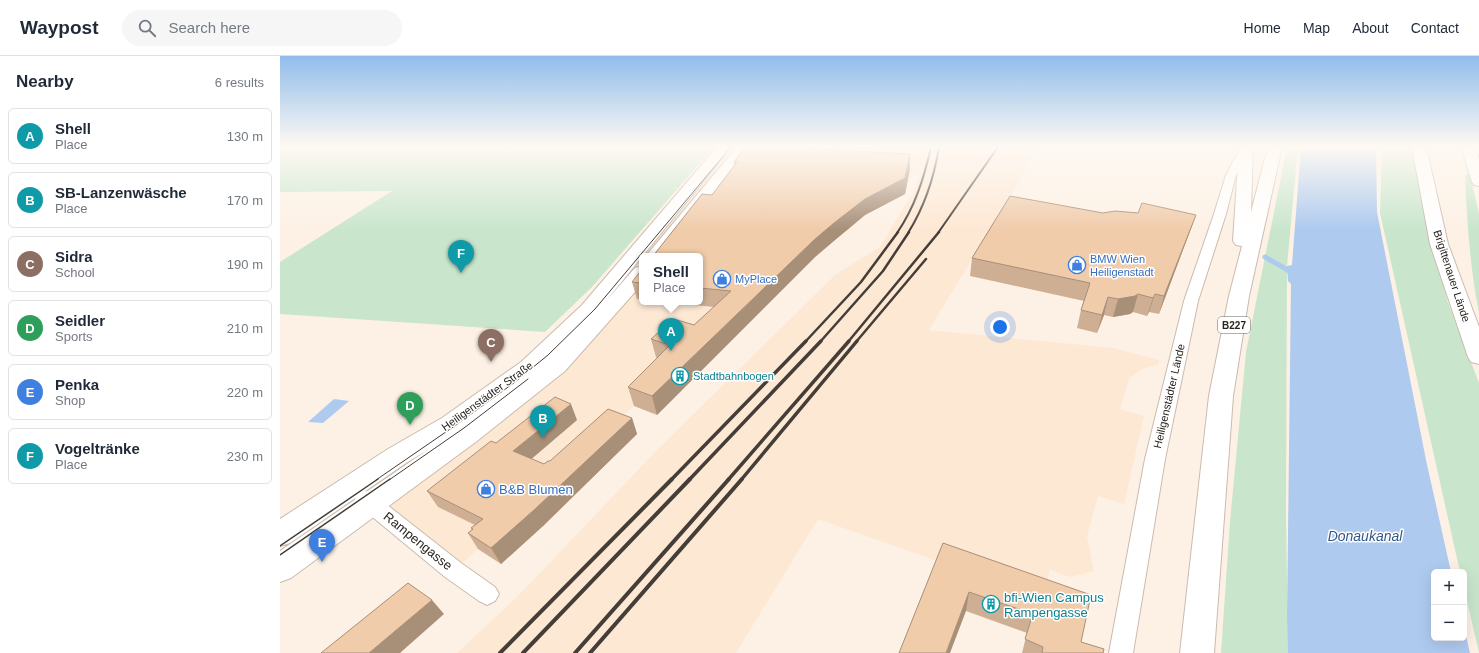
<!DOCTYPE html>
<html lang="en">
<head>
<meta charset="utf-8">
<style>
	body { margin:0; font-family:Helvetica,sans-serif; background:#f6f6f7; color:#1f2937 }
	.controls { position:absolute; right:12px; bottom:12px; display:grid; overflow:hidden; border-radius:6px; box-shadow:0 4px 16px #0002 }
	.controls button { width:36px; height:36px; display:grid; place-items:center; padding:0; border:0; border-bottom:1px solid #e0e1e3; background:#fff; color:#1f2937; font:20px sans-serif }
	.you { position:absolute; left:720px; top:271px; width:14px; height:14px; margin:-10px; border:3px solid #fff; border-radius:50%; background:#1a73e8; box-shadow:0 0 0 6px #1a73e833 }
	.badge { display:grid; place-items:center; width:26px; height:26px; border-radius:50%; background:#2d747f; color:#fff; font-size:13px; font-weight:700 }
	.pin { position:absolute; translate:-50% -33px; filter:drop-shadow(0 1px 2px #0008) }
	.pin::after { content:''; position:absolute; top:21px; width:14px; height:12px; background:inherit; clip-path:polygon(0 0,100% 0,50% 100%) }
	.popup { position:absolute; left:359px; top:197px; width:64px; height:52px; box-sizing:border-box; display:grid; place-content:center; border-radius:6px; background:#fff; filter:drop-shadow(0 1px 3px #0005); font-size:13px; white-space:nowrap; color:#747a83 }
	.popup b { font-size:15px; color:#1f2937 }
	.popup::after { content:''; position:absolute; left:50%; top:100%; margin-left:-8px; border:8px solid transparent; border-top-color:#fff }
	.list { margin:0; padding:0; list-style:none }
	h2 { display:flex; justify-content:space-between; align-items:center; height:52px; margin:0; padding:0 16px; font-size:17px }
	h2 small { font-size:13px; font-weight:400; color:#747a83 }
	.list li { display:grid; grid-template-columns:26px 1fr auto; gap:12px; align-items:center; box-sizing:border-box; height:56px; margin:0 8px 8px; padding:0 8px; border:1px solid #e0e1e3; border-radius:6px }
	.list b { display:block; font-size:15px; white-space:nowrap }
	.list p { margin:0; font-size:13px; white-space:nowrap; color:#747a83 }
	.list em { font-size:13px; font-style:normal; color:#747a83 }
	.icon { flex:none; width:22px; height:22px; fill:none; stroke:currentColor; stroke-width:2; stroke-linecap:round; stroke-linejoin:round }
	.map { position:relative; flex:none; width:1199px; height:597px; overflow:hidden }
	header { display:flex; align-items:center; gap:24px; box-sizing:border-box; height:56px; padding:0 20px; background:#fff; border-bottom:1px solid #e0e1e3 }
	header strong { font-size:19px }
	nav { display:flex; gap:22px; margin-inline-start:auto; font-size:14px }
	.search { width:280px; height:36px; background:#f6f6f7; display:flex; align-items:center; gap:10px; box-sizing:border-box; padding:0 14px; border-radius:22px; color:#747a83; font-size:15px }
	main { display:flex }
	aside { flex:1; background:#fff }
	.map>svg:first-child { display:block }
	.built { fill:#fde8d4 }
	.green { fill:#c9e6cd }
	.water { fill:#aecaef }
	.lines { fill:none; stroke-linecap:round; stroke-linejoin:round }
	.stream { stroke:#aecaef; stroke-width:5 }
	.street-casing { stroke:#cabbae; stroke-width:2 }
	.secondary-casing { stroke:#cabbae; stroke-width:2 }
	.highway-casing { stroke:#cabbae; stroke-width:2 }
	.street { fill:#fff; fill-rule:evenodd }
	.secondary { fill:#fff; fill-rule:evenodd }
	.highway { fill:#fff; fill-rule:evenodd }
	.tram-far1 { stroke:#443d38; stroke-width:1 }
	.tram { stroke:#443d38; stroke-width:1.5 }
	.rail-far3 { stroke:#443d38; stroke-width:2 }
	.rail-far2 { stroke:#443d38; stroke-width:2.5 }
	.rail-far1 { stroke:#443d38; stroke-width:3.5 }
	.rail { stroke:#443d38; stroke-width:4 }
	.wall { fill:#ceaf93 }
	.shaded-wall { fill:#a88f78 }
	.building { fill:#f0ccab; stroke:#a88f78 }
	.labels { text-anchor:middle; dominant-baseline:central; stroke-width:3; stroke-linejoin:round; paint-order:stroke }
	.shield { fill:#fff; stroke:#696562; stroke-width:1 }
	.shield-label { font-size:10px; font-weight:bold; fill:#29231e }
	.shop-label { font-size:11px; fill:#366cbe; stroke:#fff; text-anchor:start }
	.street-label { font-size:11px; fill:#29231e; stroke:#fff }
	.culture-label { font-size:11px; fill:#0d838f; stroke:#fff; text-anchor:start }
	.near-shop-label { font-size:13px; fill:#366cbe; stroke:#fff; text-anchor:start }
	.near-street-label { font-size:13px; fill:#29231e; stroke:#fff }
	.near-culture-label { font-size:13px; fill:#0d838f; stroke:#fff; text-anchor:start }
	.near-water-label { font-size:14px; font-style:italic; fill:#325888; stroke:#fff }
</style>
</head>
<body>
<header>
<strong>Waypost</strong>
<div class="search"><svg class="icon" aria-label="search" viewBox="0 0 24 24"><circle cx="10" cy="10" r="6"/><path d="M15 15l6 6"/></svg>Search here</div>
<nav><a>Home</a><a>Map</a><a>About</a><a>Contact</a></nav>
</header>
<main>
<aside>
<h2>Nearby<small>6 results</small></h2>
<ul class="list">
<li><span class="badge" style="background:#0f9aa8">A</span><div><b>Shell</b><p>Place</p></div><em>130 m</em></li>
<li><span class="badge" style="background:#0f9aa8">B</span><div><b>SB-Lanzenwäsche</b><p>Place</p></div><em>170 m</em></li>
<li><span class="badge" style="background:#8d6e63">C</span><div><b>Sidra</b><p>School</p></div><em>190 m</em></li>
<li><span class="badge" style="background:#2e9e5b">D</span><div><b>Seidler</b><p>Sports</p></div><em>210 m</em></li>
<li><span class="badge" style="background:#3f7fe0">E</span><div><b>Penka</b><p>Shop</p></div><em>220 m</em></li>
<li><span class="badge" style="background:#0f9aa8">F</span><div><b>Vogeltränke</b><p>Place</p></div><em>230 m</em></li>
</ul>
</aside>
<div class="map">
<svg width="1199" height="597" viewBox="0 0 1199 597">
	<rect width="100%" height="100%" fill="#fdf1e5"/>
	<!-- built -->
	<path class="built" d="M454 91H757L737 129 649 274 833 292 879 304V308L860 314 849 323 848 327 840 353 864 360 844 448 818 440 807 480 814 515 790 521 770 514 762 542 538 463 456 597H177L237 541 377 394 556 218 600 191 636 131 639 118 616 129 356 345 353 349 354 350 333 369 203 489 175 513 80 440 159 385 312 260 362 201V246H420V200H363Z"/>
	<!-- green -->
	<path class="green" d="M0 91H418L433 92 312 231 265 276 0 258V206L112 135 0 136Z
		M1007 91H1018L1007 210 1006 457 1008 597H941L950 465 966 296Z
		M1102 91H1133L1137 118 1167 244 1199 327V597L1184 532V516H1180L1100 157Z
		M1187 118 1190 119 1199 158V257C1190 212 1187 166 1185 120Z"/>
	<!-- water -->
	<path class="water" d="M1021 91H1096L1097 156 1146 404 1171 516H1154V582H1184V571L1190 597H1008L1007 561 1011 228 1008 225 1007 210 1012 209Z
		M54 343 69 345 43 367 28 366Z"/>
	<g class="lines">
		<!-- stream -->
		<path class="stream" d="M985 201 1013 217"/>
		<defs>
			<path id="street" d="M961 91H971L956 119 946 158 918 245 885 403 853 597H829L865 403 904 245 934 158 946 119Z
				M85 435 92 437 181 507 215 531 219 538 215 545 207 549 199 545 165 521 78 449 75 443 78 437Z"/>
			<path id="secondary" d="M437 91H451L326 245 355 212 362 210V228L285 315 197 385 11 522 0 526V495L149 393 126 407 10 487 0 490V463L108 393 162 362 241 306 302 249Z
				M457 91H471L384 200H366Z
				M1181 91H1195L1199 104V130L1194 129 1192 126Z"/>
			<path id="highway" d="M959 91H973L971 156 988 91H1002L969 240 953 340 934 597H900L929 340 949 240 962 190 956 189 953 185Z
				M1132 91H1146L1168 188 1199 271V308L1191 306 1188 301 1150 188Z"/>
		</defs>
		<!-- street casing -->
		<use href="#street" class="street-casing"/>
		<!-- secondary casing -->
		<use href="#secondary" class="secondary-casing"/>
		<!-- highway casing -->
		<use href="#highway" class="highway-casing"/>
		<!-- street -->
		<use href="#street" class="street"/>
		<!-- secondary -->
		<use href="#secondary" class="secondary"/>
		<!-- highway -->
		<use href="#highway" class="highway"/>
		<!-- tram-far1 -->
		<path class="tram-far1" d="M96 424 176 369 235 326 268 299 315 253 451 91
			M109 424 184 372 248 323"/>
		<!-- tram -->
		<path class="tram" d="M0 490 98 423
			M0 499 110 423"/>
		<!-- rail-far3 -->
		<path class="rail-far3" d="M617 177C635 151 644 122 651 91
			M628 177C645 150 654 122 659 91
			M658 177 718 91"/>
		<!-- rail-far2 -->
		<path class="rail-far2" d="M525 286 581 226 618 176
			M540 286 603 215 629 176
			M568 286 659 176
			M576 286 646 203"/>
		<!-- rail-far1 -->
		<path class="rail-far1" d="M391 424 526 285
			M409 424 541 285
			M448 424 569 285
			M461 424 577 285"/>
		<!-- rail -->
		<path class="rail" d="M220 597 392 423
			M243 597 410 423
			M295 597 449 423
			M310 597 462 423"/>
	</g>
	<!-- wall -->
	<path class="wall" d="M466 91H533V92L538 93 630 98V113L625 138 585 159 555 184 535 201 377 359 354 350 348 331 377 302 376 301 371 283 414 269 434 251 386 246H420V200L432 139 454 110V106Z
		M858 157 916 159 910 175 879 258 869 256 867 260 853 256 850 258 833 261 824 259 817 277 797 272 801 254 804 245 690 220 692 202Z
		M362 213V244L357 243 352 226Z
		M352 362 357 378 263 470 221 508 198 493 188 477 192 474 191 472 195 469 158 451 147 435 297 364 251 403 264 408Z
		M663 487 801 586 823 597H742L747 577 686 555Z"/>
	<!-- shaded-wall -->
	<path class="shaded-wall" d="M630 98V113L625 138 585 159 555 184 535 201 377 359 372 340 534 184Z
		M916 159 910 175 879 258 884 240Z
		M858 238 853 256 850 258 833 261 838 243Z
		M875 238 869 256 867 260 873 242Z
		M828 241 824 259 817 277 822 259Z
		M291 348 297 364 242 411 233 395Z
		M352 362 357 378 263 470 221 508 211 492Z
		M689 536 686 555 670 597H666Z
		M152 544 164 558 120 597H89Z"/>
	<!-- building -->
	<path class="building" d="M466 91H533L532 92H538L537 93 630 98 625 122 585 143 554 167 534 184 372 340 348 331 390 289 371 283 394 263 414 269 451 235 420 232V200H373L422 138 432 139 457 106H454Z
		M730 140 823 157 835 155 858 157 862 147 916 159 884 240 875 238 873 242 858 238 855 240 838 243 828 241 822 259 801 254 810 227 692 202Z
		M362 213V227L352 226Z
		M275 341 291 348 233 395 264 408 268 405H270L328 353 352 362 254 454 211 492 188 477 193 473 191 472 203 463 147 435 211 385 216 387Z
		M663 487 811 539 801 586 824 593 823 597H762L763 591 745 583 753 558 689 536 666 597H619Z
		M128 527 152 544 89 597H41Z"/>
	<!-- sky -->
	<linearGradient id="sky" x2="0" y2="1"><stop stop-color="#91bdeb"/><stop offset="0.52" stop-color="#fef9f3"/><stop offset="1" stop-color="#fef9f3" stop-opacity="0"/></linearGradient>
	<rect width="1199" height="174" fill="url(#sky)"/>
	<!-- icons -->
	<defs>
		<symbol id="shop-ring" viewBox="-11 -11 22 22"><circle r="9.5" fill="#fff" stroke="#3f7fe0" stroke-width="1.5"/><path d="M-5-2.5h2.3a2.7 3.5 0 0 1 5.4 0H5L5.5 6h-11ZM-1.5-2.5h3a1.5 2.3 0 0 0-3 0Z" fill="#3f7fe0"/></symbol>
		<symbol id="building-ring" viewBox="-11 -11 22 22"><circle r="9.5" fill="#fff" stroke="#0f9aa8" stroke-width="1.5"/><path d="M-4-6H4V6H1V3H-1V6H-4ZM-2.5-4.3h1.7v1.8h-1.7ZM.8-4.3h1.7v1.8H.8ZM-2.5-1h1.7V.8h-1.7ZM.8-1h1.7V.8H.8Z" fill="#0f9aa8"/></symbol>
	</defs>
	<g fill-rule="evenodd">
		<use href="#shop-ring" x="787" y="199" width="20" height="20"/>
		<use href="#shop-ring" x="432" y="213" width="20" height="20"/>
		<use href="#building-ring" x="390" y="310" width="20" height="20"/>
		<use href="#shop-ring" x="196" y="423" width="20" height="20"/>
		<use href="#building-ring" x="701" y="538" width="20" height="20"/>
	</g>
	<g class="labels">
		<!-- shield labels -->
		<rect class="shield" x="938" y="261" width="32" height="16" rx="3"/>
		<g class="shield-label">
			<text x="954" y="269">B227</text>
		</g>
		<!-- shop labels -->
		<g class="shop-label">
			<text x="810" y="203">BMW Wien<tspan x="810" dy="13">Heiligenstadt</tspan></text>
			<text x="455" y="223">MyPlace</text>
		</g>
		<!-- street labels -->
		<g class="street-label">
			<text transform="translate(1172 220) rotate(72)">Brigittenauer Lände</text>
			<text transform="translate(207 340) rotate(-36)">Heiligenstädter Straße</text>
			<text transform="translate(889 340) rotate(-77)">Heiligenstädter Lände</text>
		</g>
		<!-- culture labels -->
		<g class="culture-label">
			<text x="413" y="320">Stadtbahnbogen</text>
		</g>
		<!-- near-shop labels -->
		<g class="near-shop-label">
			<text x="219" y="433">B&amp;B Blumen</text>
		</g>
		<!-- near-street labels -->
		<g class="near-street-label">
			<text transform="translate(138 485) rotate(39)">Rampengasse</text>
		</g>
		<!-- near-culture labels -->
		<g class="near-culture-label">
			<text x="724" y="541">bfi-Wien Campus<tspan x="724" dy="15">Rampengasse</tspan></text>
		</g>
		<!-- near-water labels -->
		<g class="near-water-label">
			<text x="1085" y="480">Donaukanal</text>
		</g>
	</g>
</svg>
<div class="controls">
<button>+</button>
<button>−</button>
</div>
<div class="you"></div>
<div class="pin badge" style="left:391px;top:295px;background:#0f9aa8">A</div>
<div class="popup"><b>Shell</b>Place</div>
<div class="pin badge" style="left:263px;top:382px;background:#0f9aa8">B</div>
<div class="pin badge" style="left:211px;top:306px;background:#8d6e63">C</div>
<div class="pin badge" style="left:130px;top:369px;background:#2e9e5b">D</div>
<div class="pin badge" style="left:42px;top:506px;background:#3f7fe0">E</div>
<div class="pin badge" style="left:181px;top:217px;background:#0f9aa8">F</div>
</div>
</main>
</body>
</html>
